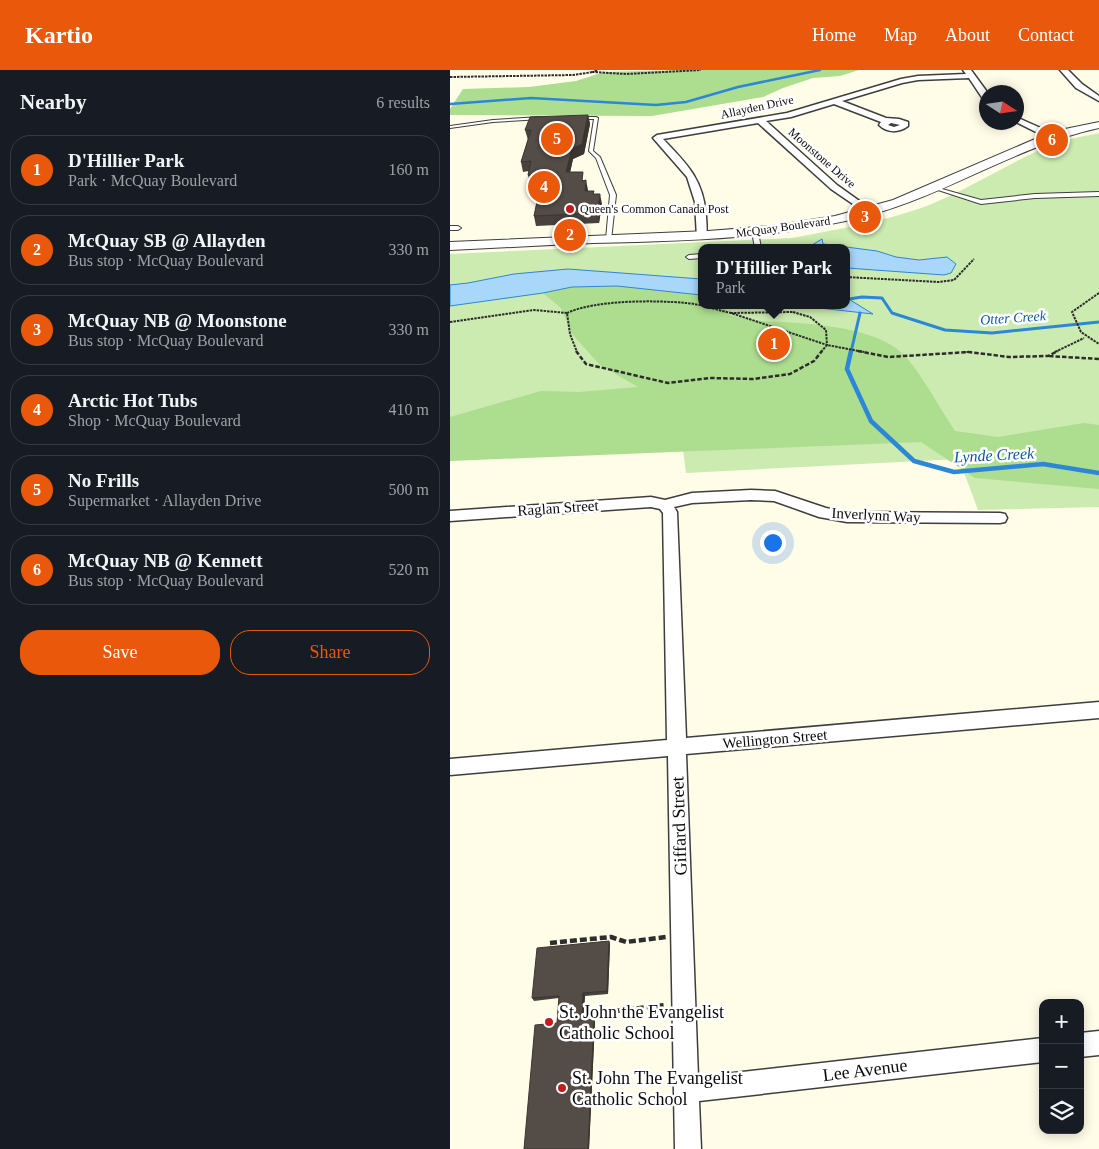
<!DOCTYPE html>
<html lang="en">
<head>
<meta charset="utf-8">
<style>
	body { margin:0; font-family:Georgia,serif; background:#20242c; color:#f1f3f6 }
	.controls { position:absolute; right:15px; bottom:15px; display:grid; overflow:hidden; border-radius:10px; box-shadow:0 2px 12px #0003 }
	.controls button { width:45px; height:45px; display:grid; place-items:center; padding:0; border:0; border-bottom:1px solid #363941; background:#171b24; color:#f1f3f6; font:25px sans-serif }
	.compass { position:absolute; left:529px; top:15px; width:45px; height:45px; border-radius:50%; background:#171b24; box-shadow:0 2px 12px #0003; rotate:102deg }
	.you { position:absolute; left:322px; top:472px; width:18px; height:18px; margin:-12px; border:4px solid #fff; border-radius:50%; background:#1a73e8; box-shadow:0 0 0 8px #1a73e833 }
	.badge { display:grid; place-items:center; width:32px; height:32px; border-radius:50%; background:#ea580c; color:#fff; font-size:16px; font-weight:700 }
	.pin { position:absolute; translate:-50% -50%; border:2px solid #fff; box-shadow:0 1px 5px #0006 }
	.popup { position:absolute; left:248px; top:174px; width:152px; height:65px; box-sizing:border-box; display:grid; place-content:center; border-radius:10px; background:#171b24; filter:drop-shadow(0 1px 4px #0005); font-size:16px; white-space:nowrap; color:#9ea1a6 }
	.popup b { font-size:19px; color:#f1f3f6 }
	.popup::after { content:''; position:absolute; left:50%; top:100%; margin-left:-10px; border:10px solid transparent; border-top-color:#171b24 }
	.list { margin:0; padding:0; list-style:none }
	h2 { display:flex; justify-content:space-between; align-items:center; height:65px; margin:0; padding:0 20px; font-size:21px }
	h2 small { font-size:16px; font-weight:400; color:#9ea1a6 }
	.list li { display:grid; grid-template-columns:32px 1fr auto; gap:15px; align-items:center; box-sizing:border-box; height:70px; margin:0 10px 10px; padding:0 10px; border:1px solid #363941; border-radius:20px }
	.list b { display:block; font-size:19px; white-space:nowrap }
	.list p { margin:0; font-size:16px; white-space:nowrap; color:#9ea1a6 }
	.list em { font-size:16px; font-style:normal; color:#9ea1a6 }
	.actions { display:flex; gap:10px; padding:15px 20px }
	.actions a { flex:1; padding:11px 0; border:1px solid #ea580c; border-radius:20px; text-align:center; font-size:18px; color:#ea580c }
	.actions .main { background:#ea580c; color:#fff }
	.icon { flex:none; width:28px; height:28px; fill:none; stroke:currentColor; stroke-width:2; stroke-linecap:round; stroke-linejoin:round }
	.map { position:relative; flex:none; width:649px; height:1079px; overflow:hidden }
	header { display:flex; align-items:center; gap:30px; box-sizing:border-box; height:70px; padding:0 25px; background:#ea580c; color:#fff }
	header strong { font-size:24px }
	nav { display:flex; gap:28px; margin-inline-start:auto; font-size:18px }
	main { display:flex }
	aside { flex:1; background:#171b24 }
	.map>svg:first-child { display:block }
	.green { fill:#cbebb0; fill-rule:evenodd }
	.forest { fill:#addd8e }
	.water { fill:#a9d7fa; stroke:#2c87d6 }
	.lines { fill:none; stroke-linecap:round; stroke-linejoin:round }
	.stream-far2 { stroke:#2c87d6; stroke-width:2.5 }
	.stream-far1 { stroke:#2c87d6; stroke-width:3 }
	.stream { stroke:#2c87d6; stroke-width:4.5 }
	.service-casing { stroke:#3e3e3e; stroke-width:2 }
	.minor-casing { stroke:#3e3e3e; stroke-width:3 }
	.tertiary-casing { stroke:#3e3e3e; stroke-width:2 }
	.path-far2 { stroke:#2d2d2d; stroke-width:2; stroke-dasharray:2.5 1; stroke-linecap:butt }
	.path-far1 { stroke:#2d2d2d; stroke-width:2.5; stroke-dasharray:4.5 2; stroke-linecap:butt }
	.path { stroke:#2d2d2d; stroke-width:4.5; stroke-dasharray:7 3; stroke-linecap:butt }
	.service { fill:#fff; fill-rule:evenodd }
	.minor { fill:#fff; fill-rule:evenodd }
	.tertiary { fill:#fff; fill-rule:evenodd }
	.wall { fill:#48413c }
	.shaded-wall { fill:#3b3531 }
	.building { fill:#544c46; stroke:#3b3531 }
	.poi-dot { fill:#c21d1b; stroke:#fff; stroke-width:2 }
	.labels { text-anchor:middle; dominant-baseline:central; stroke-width:5; stroke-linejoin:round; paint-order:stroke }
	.far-street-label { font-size:12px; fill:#0b0b0b; stroke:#fff }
	.far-poi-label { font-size:12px; fill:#0b0b0b; stroke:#fff; text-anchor:start }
	.far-water-label { font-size:14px; font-style:italic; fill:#0d58a3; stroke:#fff }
	.street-label { font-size:15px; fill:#0b0b0b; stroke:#fff }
	.water-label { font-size:16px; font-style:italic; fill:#0d58a3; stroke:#fff }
	.near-street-label { font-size:18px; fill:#0b0b0b; stroke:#fff }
	.near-poi-label { font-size:18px; fill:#0b0b0b; stroke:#fff; text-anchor:start }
</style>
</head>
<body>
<header>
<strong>Kartio</strong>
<nav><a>Home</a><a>Map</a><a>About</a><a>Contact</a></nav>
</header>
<main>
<aside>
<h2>Nearby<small>6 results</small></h2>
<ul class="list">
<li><span class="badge">1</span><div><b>D'Hillier Park</b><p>Park · McQuay Boulevard</p></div><em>160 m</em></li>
<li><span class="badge">2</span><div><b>McQuay SB @ Allayden</b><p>Bus stop · McQuay Boulevard</p></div><em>330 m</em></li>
<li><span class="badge">3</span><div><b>McQuay NB @ Moonstone</b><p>Bus stop · McQuay Boulevard</p></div><em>330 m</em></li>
<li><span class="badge">4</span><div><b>Arctic Hot Tubs</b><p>Shop · McQuay Boulevard</p></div><em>410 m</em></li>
<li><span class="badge">5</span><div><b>No Frills</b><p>Supermarket · Allayden Drive</p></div><em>500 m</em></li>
<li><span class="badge">6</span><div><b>McQuay NB @ Kennett</b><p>Bus stop · McQuay Boulevard</p></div><em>520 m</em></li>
</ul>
<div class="actions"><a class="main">Save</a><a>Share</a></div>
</aside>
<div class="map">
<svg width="649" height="1079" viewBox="0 0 649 1079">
	<rect width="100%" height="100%" fill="#fffce8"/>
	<!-- green -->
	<path class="green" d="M649 63V437L528 440 509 389 236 403 231 363 0 375V184L342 168C388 159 433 152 477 136 517 120 554 96 594 78 611 70 630 67 649 63ZM252 178H396V235H252Z"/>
	<!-- forest -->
	<path class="forest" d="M232 0H409L390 6 363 8 333 18 313 27 202 46 0 45V39L13 19 79 17 126 11 154 2Z
		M167 216 251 225 252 235H274L279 245C290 247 302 250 313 251 353 253 429 255 457 288 475 310 489 337 505 361L548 367 634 353 649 355V419L525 408 471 372 0 391V347L91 321 129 322 188 317 150 295 122 264 111 238 93 223 122 217Z"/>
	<!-- water -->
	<path class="water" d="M372 169 373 174 427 181 446 187 469 190 497 187 506 194 501 203 494 205 397 198 396 178H361L362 175Z
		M118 199 251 209V225L167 216 122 217 93 223 0 236V215L18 213 64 204Z
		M397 228 423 244 342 235H396Z"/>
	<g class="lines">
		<!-- stream-far2 -->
		<path class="stream-far2" d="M0 34 81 28 206 35 236 32 288 17 370 0"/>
		<!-- stream-far1 -->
		<path class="stream-far1" d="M399 229 412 227 432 228 442 243 495 260 542 263 649 252
			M401 282 410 243"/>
		<!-- stream -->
		<path class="stream" d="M401 281 397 299 421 351 464 391 504 402 593 394 649 403"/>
		<defs>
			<path id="service" d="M90 47 92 49 43 52 0 58V56L43 50Z
				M126 47H146L148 48 143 81 150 87 166 125 161 170 156 169 160 125 146 88 139 81 144 49H128Z
				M485 117 531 130 585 124 649 122V126L585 128 531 134 485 119Z
				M0 156H8L11 158 8 160H0Z
				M305 160 308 162 311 178H305L302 162Z
				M252 184V188L239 189 236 187 239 185Z"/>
			<path id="minor" d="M513 0H521L537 22 536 29H533L519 8 468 10 452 13 392 31 436 48 449 49 458 52V56C449 63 437 63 429 55L431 52 384 34 341 47 316 51 387 115 422 140V144L419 145 381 119 308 53 213 69C237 94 253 109 256 145 256 153 258 161 255 168H247L245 132 237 107 203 68 207 65 337 43 451 9 468 6 516 4ZM441 53 450 55 444 57 438 55Z
				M610 0H618L632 14 649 26V31L626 18Z
				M566 47 604 64 605 66 598 68 566 52Z
				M301 420 325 421 376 438 397 442 550 443 555 444 557 448 555 452 550 453 397 452 369 447 324 431 301 430 242 433 224 437 227 442 236 668 649 632V648L236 684 248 1007 593 968V992L249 1031 251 1079H225L218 686 0 705V689L217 670 213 443 210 439 201 437 0 451V441L201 427 215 430 242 423Z
				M649 961V985L630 987V963Z"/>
			<path id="tertiary" d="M649 52V58C567 76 500 123 420 145 330 169 236 171 143 173 95 175 48 178 0 180V172L258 161 322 156 385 146 443 130 585 69 615 59Z"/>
		</defs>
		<!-- service casing -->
		<use href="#service" class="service-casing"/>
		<!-- minor casing -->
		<use href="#minor" class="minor-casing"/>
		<!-- tertiary casing -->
		<use href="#tertiary" class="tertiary-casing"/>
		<!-- path-far2 -->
		<path class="path-far2" d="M147 0 143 2 176 4 251 0
			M0 7 123 5 143 2
			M396 207 489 212 504 210 524 189
			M649 223 622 242 631 262 649 274
			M343 242 360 247 376 260 377 275 281 243Z
			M117 243C145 230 204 230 236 233 251 234 266 240 281 243
			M0 252 84 240 117 243 120 264 127 282
			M371 282 377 275 414 282
			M513 282H522
			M605 282 634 268"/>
		<!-- path-far1 -->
		<path class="path-far1" d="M126 281 136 294 218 313 260 308 303 309 340 304 364 291 372 281
			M408 281 438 287 519 282 559 287 598 286 608 281
			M599 286 649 289"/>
		<!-- path -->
		<path class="path" d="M100 873 161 867 176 872 216 867
			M147 943 216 935"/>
		<!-- service -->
		<use href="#service" class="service"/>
		<!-- minor -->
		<use href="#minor" class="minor"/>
		<!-- tertiary -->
		<use href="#tertiary" class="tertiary"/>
	</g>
	<!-- wall -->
	<path class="wall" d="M138 45 140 54 134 84 123 89 120 102 134 111 138 121 144 124 152 134 149 153 86 156 84 146 88 127 85 128 82 118 83 115H80L78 105 79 101 73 102 71 92 78 70 75 60Z
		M160 873 158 924 135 926 133 950 144 949 145 952 139 1079H74L107 953 109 928 84 931 82 928Z"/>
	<!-- shaded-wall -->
	<path class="shaded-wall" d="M138 45 140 54 134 84 123 89 118 112 116 102 122 79Z
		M136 110 138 120 137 131 135 121Z
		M150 124 152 134 149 153 147 143Z
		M159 871 160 873 158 924 157 921Z
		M133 923 135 926 133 953 132 950Z
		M144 949 145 952 139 1079H138Z"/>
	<!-- building -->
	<path class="building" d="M138 45 132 74 122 79 116 102H133L132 111 136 110 135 121H144L143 124H150L147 143 84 146 90 117 82 118 86 105H78L81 91 71 92 81 60H75L80 47Z
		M159 871 157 921 133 923 132 950 144 949 138 1079H74L85 955 107 953 109 926 82 928 87 878Z"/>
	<!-- markers -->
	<g class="poi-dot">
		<circle cx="120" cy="139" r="5"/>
		<circle cx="99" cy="952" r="5"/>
		<circle cx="112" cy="1018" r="5"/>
	</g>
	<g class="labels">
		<!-- far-street labels -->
		<g class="far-street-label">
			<text transform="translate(307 37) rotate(-12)">Allayden Drive</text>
			<text transform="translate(372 88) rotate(41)">Moonstone Drive</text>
			<text transform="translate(333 157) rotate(-8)">McQuay Boulevard</text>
		</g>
		<!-- far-poi labels -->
		<g class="far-poi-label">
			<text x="130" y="139">Queen's Common Canada Post</text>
		</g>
		<!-- far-water labels -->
		<g class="far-water-label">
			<text transform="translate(563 248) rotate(-4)">Otter Creek</text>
		</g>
		<!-- street labels -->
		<g class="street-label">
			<text transform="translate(108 438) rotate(-4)">Raglan Street</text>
			<text transform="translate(426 445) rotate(3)">Inverlynn Way</text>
			<text transform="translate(325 669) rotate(-5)">Wellington Street</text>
		</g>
		<!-- water labels -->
		<g class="water-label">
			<text transform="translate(544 385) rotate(-3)">Lynde Creek</text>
		</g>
		<!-- near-street labels -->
		<g class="near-street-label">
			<text transform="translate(229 756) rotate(-92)">Giffard Street</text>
			<text transform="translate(415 1000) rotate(-7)">Lee Avenue</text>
		</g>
		<!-- near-poi labels -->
		<g class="near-poi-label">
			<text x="109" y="942">St. John the Evangelist<tspan x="109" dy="21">Catholic School</tspan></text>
			<text x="122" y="1008">St. John The Evangelist<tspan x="122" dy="21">Catholic School</tspan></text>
		</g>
	</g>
</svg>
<div class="controls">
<button>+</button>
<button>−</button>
<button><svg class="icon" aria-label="layers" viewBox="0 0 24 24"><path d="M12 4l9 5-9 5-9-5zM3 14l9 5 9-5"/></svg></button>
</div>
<svg class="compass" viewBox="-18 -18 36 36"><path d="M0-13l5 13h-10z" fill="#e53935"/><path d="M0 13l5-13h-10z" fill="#9ea1a6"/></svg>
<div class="you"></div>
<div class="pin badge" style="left:324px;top:274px">1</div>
<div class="popup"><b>D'Hillier Park</b>Park</div>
<div class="pin badge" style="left:120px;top:165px">2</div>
<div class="pin badge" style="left:415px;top:147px">3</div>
<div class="pin badge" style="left:94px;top:117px">4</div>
<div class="pin badge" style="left:107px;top:69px">5</div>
<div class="pin badge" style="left:602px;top:70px">6</div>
</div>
</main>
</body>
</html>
